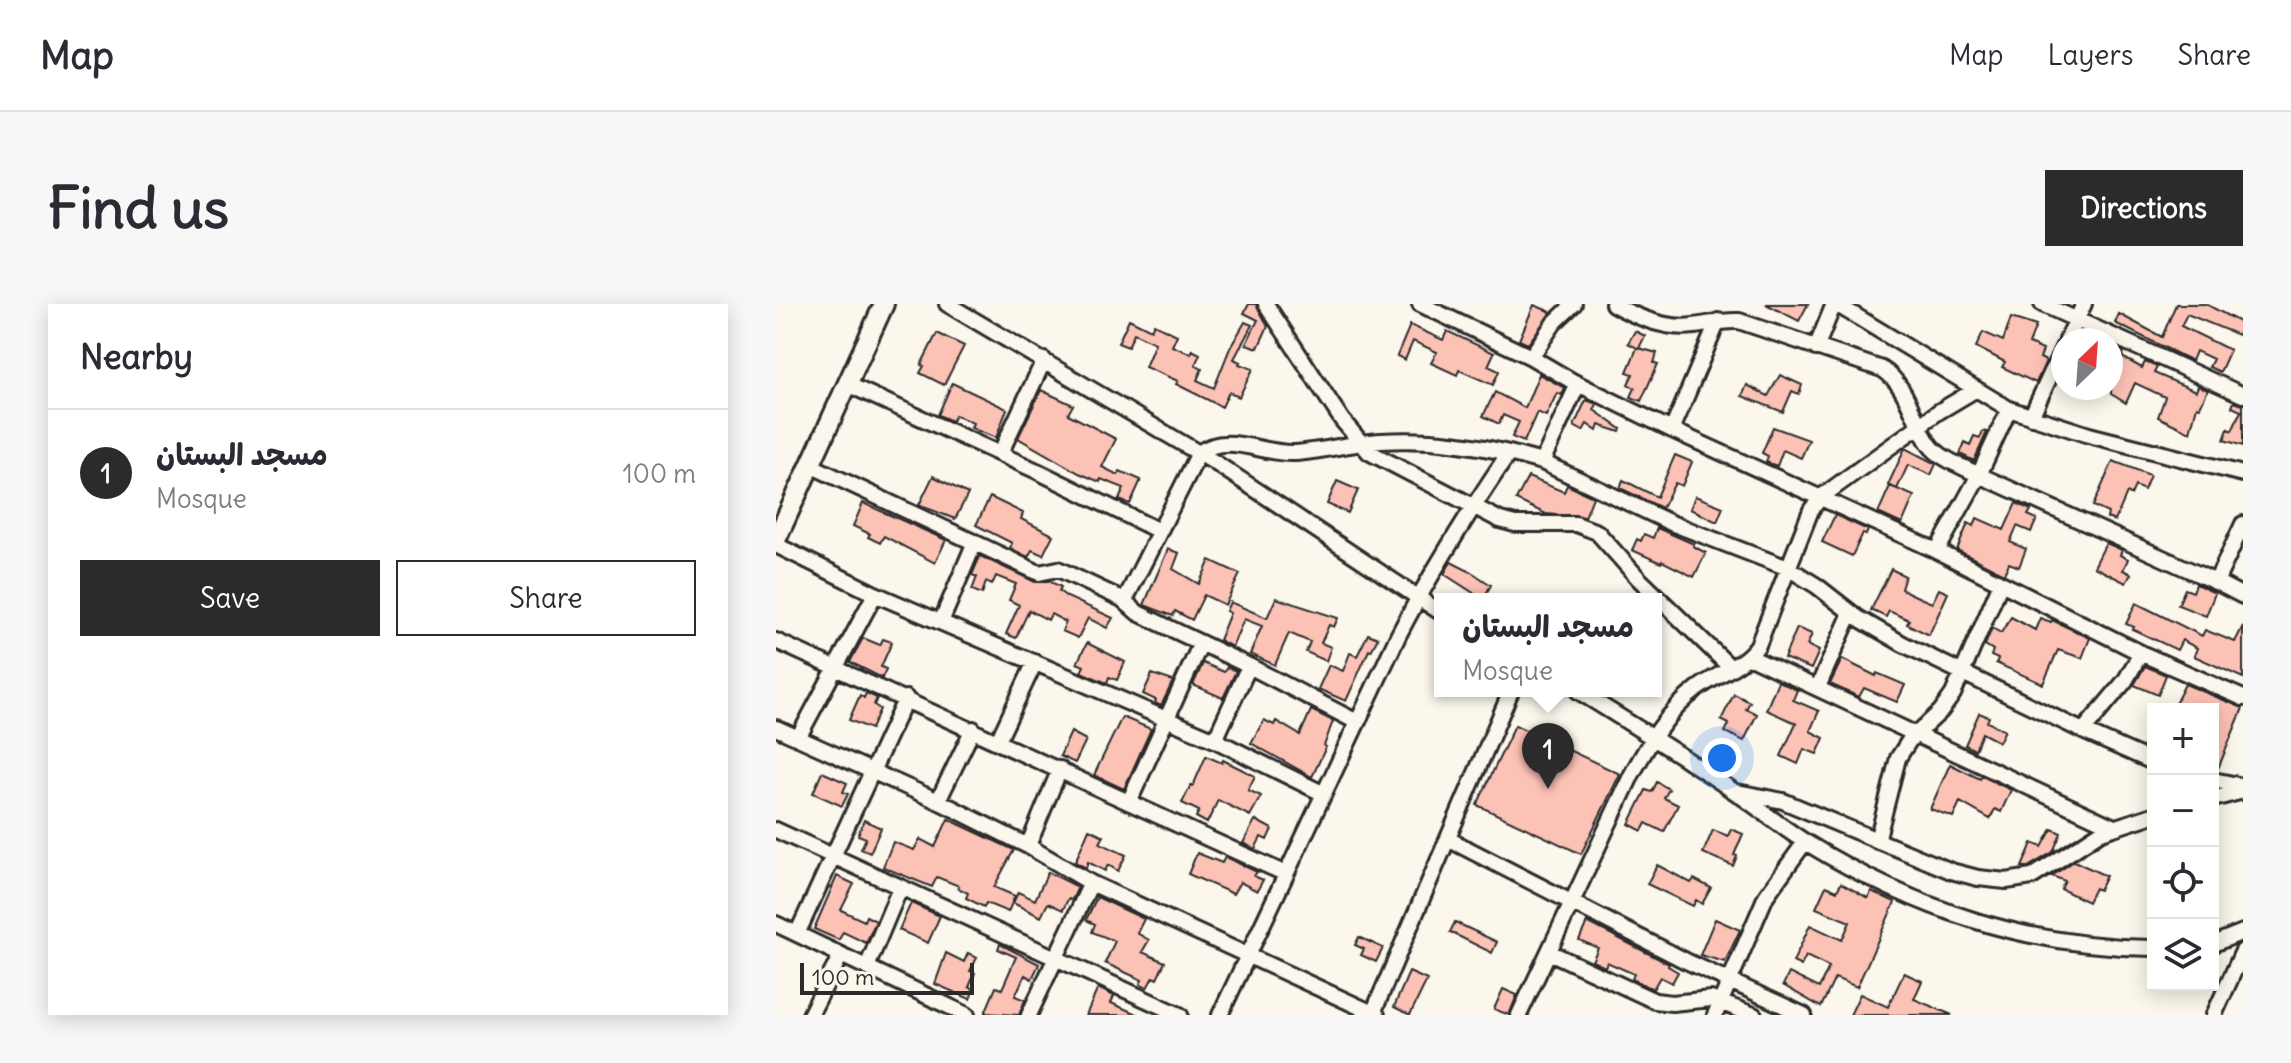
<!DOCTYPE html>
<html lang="en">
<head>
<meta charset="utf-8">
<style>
	body { margin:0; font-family:Delius,"Playpen Sans Arabic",sans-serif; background:#f7f7f7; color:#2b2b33 }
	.controls { position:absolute; right:24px; bottom:24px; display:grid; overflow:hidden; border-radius:0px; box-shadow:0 4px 20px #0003 }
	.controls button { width:72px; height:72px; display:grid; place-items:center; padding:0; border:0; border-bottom:2px solid #e1e1e2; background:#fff; color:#2b2b33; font:40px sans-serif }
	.compass { position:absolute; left:1275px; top:24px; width:72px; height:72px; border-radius:50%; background:#fff; box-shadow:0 4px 20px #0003; rotate:25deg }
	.scale { position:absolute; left:24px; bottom:20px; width:174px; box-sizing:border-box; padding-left:8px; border:4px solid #2b2b2b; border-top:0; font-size:22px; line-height:28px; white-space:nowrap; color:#2b2b2b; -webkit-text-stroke:6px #fbf7ec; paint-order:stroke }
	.you { position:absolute; left:946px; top:454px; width:28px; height:28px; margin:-20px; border:6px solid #fff; border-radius:50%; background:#1a73e8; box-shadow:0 0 0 12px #1a73e833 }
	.badge { display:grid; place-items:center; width:52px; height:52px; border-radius:50%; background:#2b2b2b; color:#fff; font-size:26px; font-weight:700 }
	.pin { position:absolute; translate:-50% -66px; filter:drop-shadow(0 2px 4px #0008) }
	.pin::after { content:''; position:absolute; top:42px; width:28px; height:24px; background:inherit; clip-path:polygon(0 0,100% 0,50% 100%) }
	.popup { position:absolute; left:658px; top:289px; width:228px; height:104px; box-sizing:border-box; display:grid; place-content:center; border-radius:0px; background:#fff; filter:drop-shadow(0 2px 6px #0005); font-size:26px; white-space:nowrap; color:#7c7c81 }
	.popup b { font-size:30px; color:#2b2b33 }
	.popup::after { content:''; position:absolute; left:50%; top:100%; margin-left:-16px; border:16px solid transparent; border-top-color:#fff }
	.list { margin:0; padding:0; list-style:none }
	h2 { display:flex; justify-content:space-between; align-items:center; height:104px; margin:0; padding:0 32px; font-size:34px }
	h2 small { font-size:26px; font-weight:400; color:#7c7c81 }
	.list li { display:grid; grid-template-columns:52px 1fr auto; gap:24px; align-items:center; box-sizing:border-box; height:128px; padding:0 32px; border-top:2px solid #e1e1e2 }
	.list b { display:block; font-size:30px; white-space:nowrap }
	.list p { margin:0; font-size:26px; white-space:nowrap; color:#7c7c81 }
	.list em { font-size:26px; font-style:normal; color:#7c7c81 }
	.actions { display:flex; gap:16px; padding:24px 32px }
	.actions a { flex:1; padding:18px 0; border:2px solid #2b2b2b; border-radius:0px; text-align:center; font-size:28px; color:#2b2b2b }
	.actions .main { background:#2b2b2b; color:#fff }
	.icon { flex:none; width:44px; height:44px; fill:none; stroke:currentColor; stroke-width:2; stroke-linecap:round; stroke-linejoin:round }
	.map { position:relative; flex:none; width:1467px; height:711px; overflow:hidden; border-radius:0px }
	header { display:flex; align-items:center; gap:48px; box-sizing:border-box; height:112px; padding:0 40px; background:#fff; border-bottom:2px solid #e1e1e2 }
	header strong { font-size:38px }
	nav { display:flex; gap:44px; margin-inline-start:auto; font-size:28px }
	.intro { display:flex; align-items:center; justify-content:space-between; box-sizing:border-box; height:192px; padding:0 48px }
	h1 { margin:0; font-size:56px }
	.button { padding:20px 36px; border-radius:0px; background:#2b2b2b; color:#fff; font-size:28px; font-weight:700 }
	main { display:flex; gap:48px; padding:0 48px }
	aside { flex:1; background:#fff; border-radius:0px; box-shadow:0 4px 20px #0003 }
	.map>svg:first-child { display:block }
	.building { fill:#fdc2b6; stroke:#2b2b2b; stroke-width:2 }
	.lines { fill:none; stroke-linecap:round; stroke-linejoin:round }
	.street-casing { stroke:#2b2b2b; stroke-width:20 }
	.secondary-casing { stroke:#2b2b2b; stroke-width:24 }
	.street { stroke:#fbf7ec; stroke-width:14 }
	.secondary { stroke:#fbf7ec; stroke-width:18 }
</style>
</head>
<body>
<header>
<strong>Map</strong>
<nav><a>Map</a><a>Layers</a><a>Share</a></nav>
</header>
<div class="intro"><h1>Find us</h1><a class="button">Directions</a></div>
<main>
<aside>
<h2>Nearby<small></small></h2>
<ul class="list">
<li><span class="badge">1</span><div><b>مسجد البستان</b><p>Mosque</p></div><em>100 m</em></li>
</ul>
<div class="actions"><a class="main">Save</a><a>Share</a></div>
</aside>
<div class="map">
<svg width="1467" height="711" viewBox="0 0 1467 711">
	<rect width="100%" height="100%" fill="#fbf7ec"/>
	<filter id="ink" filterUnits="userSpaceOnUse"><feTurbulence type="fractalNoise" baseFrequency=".0125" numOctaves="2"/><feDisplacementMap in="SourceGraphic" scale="16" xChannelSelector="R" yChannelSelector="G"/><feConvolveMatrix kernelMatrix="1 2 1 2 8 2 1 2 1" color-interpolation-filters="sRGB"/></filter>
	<g filter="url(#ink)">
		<!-- building -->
		<path class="building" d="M473 0H480L492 22 482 44 470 40 482 16 468 9Z
			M990 0H1032L1023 17Z
			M1400 0H1430L1467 20 1462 31 1411 10 1405 22 1454 46 1444 68 1433 63 1437 55 1420 47 1416 57 1339 19 1343 10 1386 33Z
			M758 1 775 8 752 40 743 36Z
			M1235 14 1260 22 1253 40 1267 46 1264 54 1270 57 1260 79 1226 63 1229 58 1200 43 1207 28 1227 37Z
			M353 15 375 26 378 20 401 31 396 42 415 50 416 46 424 50 419 61 426 65 421 76 438 84 454 44 469 18 476 21 458 55 464 58 463 60 477 65 463 93 453 88 446 103 400 80 402 77 369 63 379 39 358 29 352 43 342 39Z
			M634 21 667 36 671 27 718 49 712 62 723 67 717 81 683 66 681 71 655 59 661 48 637 37 629 56 621 52Z
			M859 27 869 32 863 44 881 49 878 59 882 60 865 97 855 93 859 84 852 80 857 70 851 68 861 44 852 39Z
			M161 29 188 42 168 81 144 69 148 62 145 61Z
			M1337 43 1348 48 1346 53 1366 64 1369 58 1381 63 1378 69 1420 87 1422 82 1432 86 1424 103 1421 102 1414 128 1382 113 1389 93 1359 79 1350 99 1335 90Z
			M763 70 789 84 786 91 781 89 770 112 761 108 748 138 736 133 743 118 727 111 723 120 707 112 719 88 749 104Z
			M1004 71 1026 81 1023 90 1016 87 1007 108 966 92 971 81 992 92Z
			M176 79 231 105 220 134 195 124 197 119 179 111 176 117 162 111Z
			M265 86 297 101 292 110 340 135 326 163 342 171 344 167 365 176 354 200 343 196 348 184 325 175 324 178 303 169 242 134Z
			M810 96 821 100 818 106 845 125 844 128 823 121 821 127 811 120 807 127 798 122Z
			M1458 98 1467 101V142L1448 136 1452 125 1456 127 1465 107 1456 103Z
			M997 123 1033 136 1025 154 1007 146 1001 162 990 158 992 152 986 149Z
			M1207 127 1211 128 1198 157 1184 150 1189 138 1194 141 1198 132 1204 134Z
			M1129 144 1160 160 1155 171 1132 161 1121 185 1112 181Z
			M899 151 916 158 906 182 899 179 886 204 844 184 847 176 881 193Z
			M1337 157 1374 171 1368 186 1359 182 1355 191 1351 189 1339 217 1331 214 1332 209 1317 202Z
			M157 172 192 190 179 215 143 201Z
			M752 173 788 188 791 181 817 193 809 213 770 210 740 196Z
			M561 177 582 186 572 209 551 200Z
			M1114 182 1138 192 1126 220 1102 209Z
			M919 192 947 203 941 218 914 205Z
			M214 193 247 209 245 215 277 231 267 251 256 246 252 253 234 244 236 239 200 221Z
			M87 199 170 236 159 259 108 232 104 239 92 233 94 230 77 222Z
			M1240 199 1255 206 1252 211 1261 215 1255 228 1241 222 1234 238 1250 245 1243 263 1233 259 1228 270 1181 246 1192 219 1198 222 1201 214 1228 226Z
			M1059 211 1092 226 1090 231 1087 229 1076 252 1046 238Z
			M881 224 918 240 917 242 930 249 918 273 886 257 885 259 856 246 861 235 865 237 868 230 877 234Z
			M1330 239 1346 246 1344 251 1352 255 1347 266 1355 270 1350 279 1318 263Z
			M392 245 403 249 397 265 423 280 434 256 464 270 449 301 428 291 416 316 399 307 397 312 368 301Z
			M204 252 259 278 273 277 285 283 283 287 291 293 337 314 331 324 312 314 302 334 286 327 290 318 275 310 272 316 253 306 240 334 230 330 243 301 233 296 240 280 220 272 216 281 210 278 206 290 196 286 201 273 196 271Z
			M675 258 697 269 715 281 707 295 668 270Z
			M1115 265 1129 272 1125 285 1144 294 1156 299 1163 285 1172 289 1153 331 1131 320 1133 316 1113 307 1110 313 1095 306Z
			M1420 280 1439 289 1430 312 1402 301 1409 285 1417 288Z
			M500 294 562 314 558 323 553 321 545 339 555 343 550 357 530 348 534 338 513 329 499 361 474 350 486 322 468 315 456 343 443 336 454 309 450 307 454 298 491 314Z
			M1360 299 1426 332 1429 326 1459 338 1467 322V374L1418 352 1421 344 1406 336 1401 346 1356 325 1358 323 1350 320Z
			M1235 313 1259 326 1264 314 1275 318 1276 316 1314 334 1306 354 1282 346 1267 380 1220 359 1222 355 1215 352 1217 346 1209 341 1216 324 1225 329Z
			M1021 324 1036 330 1031 341 1043 347 1035 365 1008 354Z
			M592 330 602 334 595 347 593 346 570 397 542 385 553 361 567 367 574 349 581 352Z
			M87 334 104 341 107 335 116 338 105 363 110 365 106 374 74 358Z
			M311 339 349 358 341 376 333 373 331 379 305 368 308 362 301 359Z
			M1066 355 1100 372 1101 369 1129 381 1121 398 1088 384 1083 393 1054 380Z
			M427 359 448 368 451 363 460 367 447 394 417 381Z
			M1369 362 1390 371 1382 391 1358 381Z
			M376 370 397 377 385 402 379 399 380 396 367 390Z
			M1002 377 1021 386 1017 396 1043 407 1034 427 1048 434 1041 450 1028 445 1022 460 1005 452 1020 419 990 406Z
			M1409 380 1467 404 1441 467 1437 466V405H1409L1399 400Z
			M90 389 101 394 98 401 104 405 95 425 73 416 84 391 88 394Z
			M958 390 974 398 970 405 981 410 968 437 949 428 953 420 945 416Z
			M535 406 557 417 548 442 550 443 536 473 475 439 488 416 498 421 500 417 524 431Z
			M1203 409 1213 413 1211 418 1229 426 1223 438 1206 429 1199 446 1189 441Z
			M346 413 375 425 348 485 318 471Z
			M739 421 844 470 805 550 701 501Z
			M295 428 310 436 299 459 284 452Z
			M430 452 446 459 447 456 479 472 472 486 485 492 474 512 442 496 431 519 420 513 423 507 406 499 415 481 417 482Z
			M1174 460 1204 475 1206 472 1235 486 1225 508 1219 505 1214 515 1184 498 1177 513 1154 505Z
			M46 468 71 479 67 488 72 490 66 502 37 489Z
			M881 478 893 485 888 494 902 501 888 528 870 519 866 527 853 520 870 486 876 488Z
			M172 515 238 546 218 583 239 592 232 608 210 599 208 603 190 594 192 589 182 584 183 582 161 573 156 583 107 563 117 538 138 546 144 535 159 543Z
			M88 516 105 524 94 549 85 545 90 534 82 531Z
			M479 516 496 525 491 536 485 533 479 545 467 539Z
			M313 525 328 532 324 539 350 551 342 567 332 561 329 567 312 558 310 564 299 558Z
			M955 525 967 530 958 551 961 552 957 562 927 549 937 526 952 532Z
			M1276 525 1285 529 1277 548 1252 563H1246L1256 539 1266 543Z
			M421 549 446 559 449 553 481 568 478 572 487 576 481 587 464 578 457 590 412 570Z
			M1298 557 1330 572 1323 586 1319 584 1312 598 1285 585 1289 577 1276 572Z
			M881 561 915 579 918 575 935 584 926 600 920 596 917 602 871 580Z
			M272 568 302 583 296 596 292 595 287 606 272 599 265 613 237 599 242 588 259 596Z
			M61 572 78 580 65 606 88 617 90 612 100 617 90 639 67 628 63 636 38 625Z
			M1065 579 1092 594 1095 587 1119 598 1081 683 1059 674 1045 703 1007 681 1013 669 1043 684 1053 663 1030 652 1025 662 1017 658 1034 621 1066 636 1074 618 1040 604 1050 582 1061 587Z
			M321 593 368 615 361 629 373 636 366 648 389 658 381 675 377 673 371 684 364 680 366 676 329 659 339 637 316 628 319 620 310 616Z
			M135 599 164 612 152 639 123 626Z
			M939 615 964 626 949 658 924 651Z
			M679 618 721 638 716 649 674 628Z
			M811 618 893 660 892 662 902 668 896 679 884 673 877 685 856 675 858 670 831 658 829 663 816 657 822 644 803 636Z
			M583 633 607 644 600 658 585 651 588 645 579 641Z
			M224 640 263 660 256 675 249 671 239 692 249 696 243 711 209 709 220 683 226 685 240 653 222 645Z
			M170 649 188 658 192 649 201 654 194 667 199 669 193 683 198 685 194 695 159 680Z
			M633 668 651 676 634 711 618 703Z
			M1128 669 1146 677 1138 695 1176 711H1074L1084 690 1112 703Z
			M322 684 338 692 335 699 363 711H310Z
			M727 685 741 691 733 711 718 705Z"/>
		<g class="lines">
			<defs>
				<path id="street" d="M171 0 438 158 664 308
					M490 0 566 116 593 148 724 216 739 220H800L821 228 863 275 955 364
					M644 0 755 53 778 19 798 0
					M837 0C860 13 890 26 918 22 934 20 947 16 963 17L1106 65C1132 81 1137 118 1154 141 1164 155 1188 163 1203 171L1440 278
					M1060 0 1233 105 1313 131 1467 170
					M1266 0 1467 91
					M1291 36 1308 0
					M1040 44 1058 0
					M755 53 796 77 896 126 1161 247
					M71 80 261 167 383 227
					M1233 105 1203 171 1161 247 1369 351 1467 394
					M1255 113 1287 44
					M896 126 942 17
					M224 150 268 56
					M766 158 802 80
					M34 161 263 269 282 265 346 295 362 309 473 362 581 418
					M1467 220 1440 278 1467 292
					M0 241 99 290 439 436 548 490
					M349 296 423 149C451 127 487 151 519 149 547 147 576 139 605 137 649 134 690 139 733 149
					M165 318 199 238
					M0 337 510 570
					M972 352 1338 523
					M1042 383 1075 309
					M802 387C854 419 906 451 956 486 982 503 1005 523 1031 539 1139 605 1250 643 1377 644
					M0 424 162 497 252 542 315 579 601 711
					M1307 427 1349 377 1365 349
					M22 434 99 290
					M439 436 473 362
					M222 437 259 358
					M1437 476 1467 482
					M961 488 1007 497 1175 567 1202 574 1230 577 1256 573 1325 528 1377 511
					M1437 495 1467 487
					M162 497 197 425
					M353 498 425 339
					M0 526 404 711
					M672 535 910 657 1028 711
					M1101 537 1122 454 1133 437 1165 407 1177 390 1225 279
					M252 542 284 465
					M0 620 191 711
					M21 630 130 394
					M1437 640 1467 628
					M773 648 879 697 896 699 935 695 978 711
					M91 663 124 584
					M597 709 735 387
					M34 711 65 651
					M253 711 315 579
					M444 711 622 332C655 268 693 208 733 149L766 158 895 219 1012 264 1041 282 1082 314 1127 340 1307 427 1377 458
					M743 711 856 470C873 439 892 407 921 385 941 370 967 362 982 341L1035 206 1045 193 1162 108 1199 86
					M939 711 990 592 1029 538
					M1438 711 1467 647"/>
				<path id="secondary" d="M0 236 108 0"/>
			</defs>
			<!-- street casing -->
			<use href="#street" class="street-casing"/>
			<!-- secondary casing -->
			<use href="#secondary" class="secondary-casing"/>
			<!-- street -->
			<use href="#street" class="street"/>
			<!-- secondary -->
			<use href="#secondary" class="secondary"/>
		</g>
	</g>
</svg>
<div class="controls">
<button>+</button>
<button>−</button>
<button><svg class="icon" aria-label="locate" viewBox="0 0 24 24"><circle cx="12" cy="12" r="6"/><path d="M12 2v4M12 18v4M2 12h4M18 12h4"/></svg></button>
<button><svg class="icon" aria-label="layers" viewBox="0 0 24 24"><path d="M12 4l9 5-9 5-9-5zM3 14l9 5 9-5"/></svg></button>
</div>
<svg class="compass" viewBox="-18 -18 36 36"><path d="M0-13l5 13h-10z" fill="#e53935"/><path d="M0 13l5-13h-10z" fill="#7c7c81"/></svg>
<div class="scale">100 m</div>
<div class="you"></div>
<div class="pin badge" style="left:772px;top:485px">1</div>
<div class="popup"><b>مسجد البستان</b>Mosque</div>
</div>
</main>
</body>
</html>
